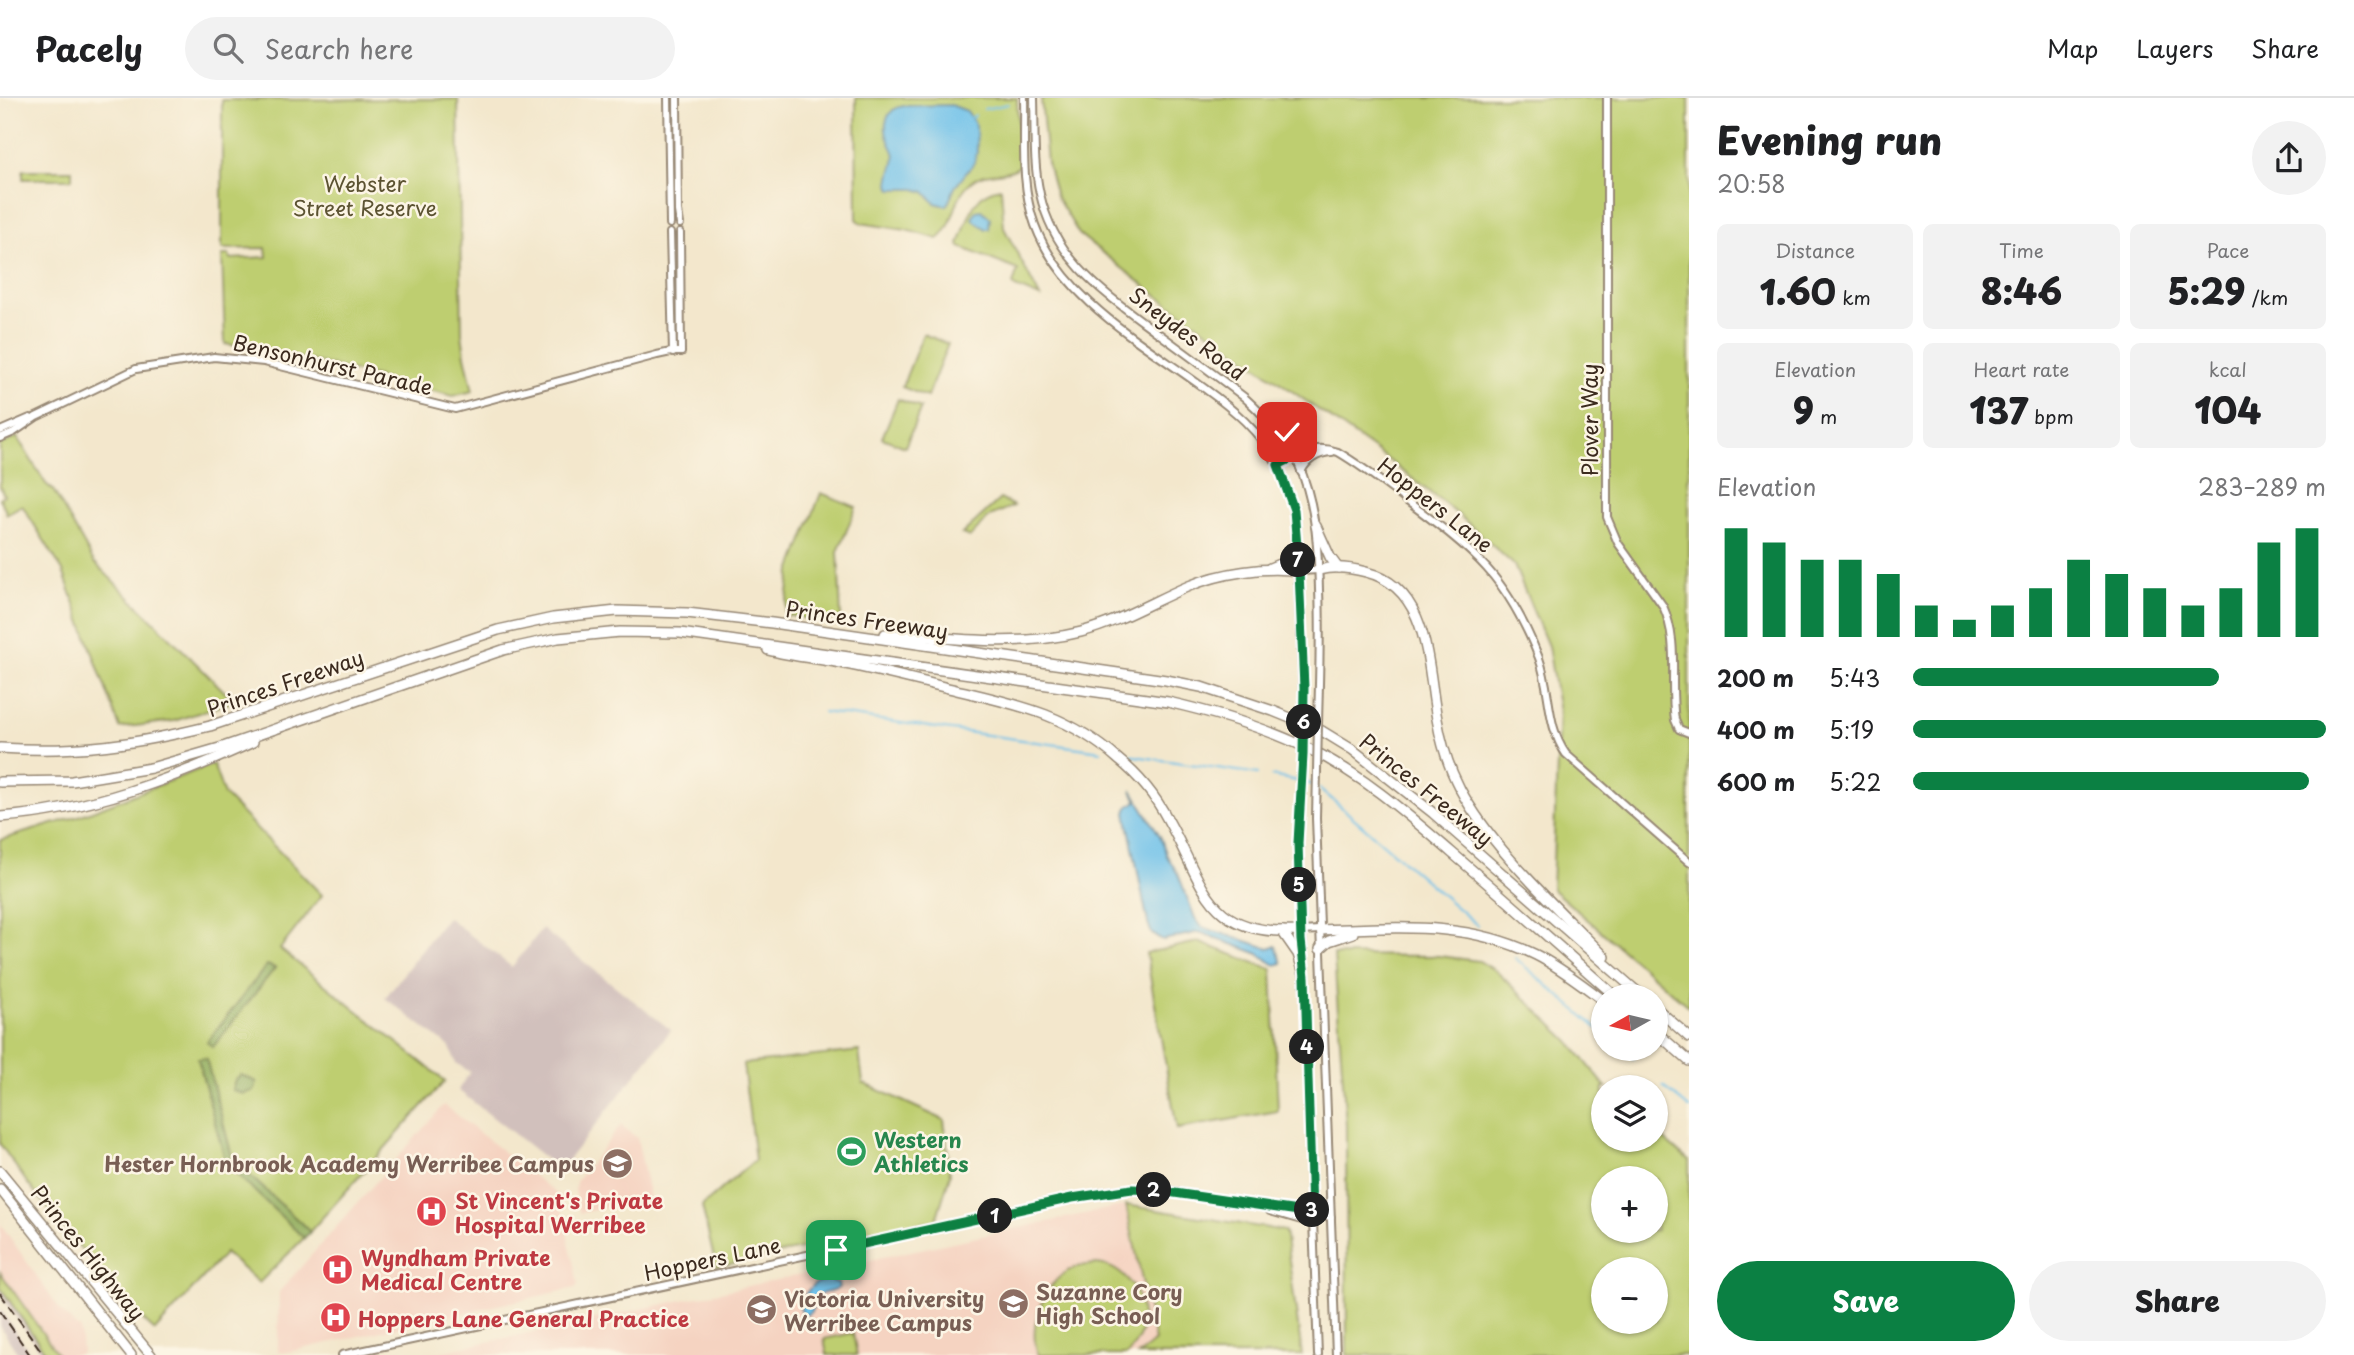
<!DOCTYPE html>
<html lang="en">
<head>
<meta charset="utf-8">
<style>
  :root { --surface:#fff; --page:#f2f2f2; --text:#202124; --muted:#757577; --line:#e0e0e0; --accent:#0b8043 }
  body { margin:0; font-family:"Playpen Sans",sans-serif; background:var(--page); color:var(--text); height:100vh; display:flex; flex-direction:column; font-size:26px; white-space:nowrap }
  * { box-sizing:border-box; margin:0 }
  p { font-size:23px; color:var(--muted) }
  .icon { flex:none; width:38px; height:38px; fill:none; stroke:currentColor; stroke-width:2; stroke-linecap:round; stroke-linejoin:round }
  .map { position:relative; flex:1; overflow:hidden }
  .sheet { display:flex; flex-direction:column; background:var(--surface); width:665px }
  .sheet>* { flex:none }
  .needle { width:46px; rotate:262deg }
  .fabs { position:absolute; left:1591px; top:886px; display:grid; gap:14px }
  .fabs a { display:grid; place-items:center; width:77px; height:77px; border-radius:50%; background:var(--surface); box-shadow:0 2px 5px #0004; font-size:35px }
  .pin { position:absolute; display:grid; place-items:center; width:60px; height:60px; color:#fff; margin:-30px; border-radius:14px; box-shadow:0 4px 10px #0006 }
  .km { position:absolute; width:35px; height:35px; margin:-18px; border-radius:50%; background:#222; color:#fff; font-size:19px; line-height:35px; text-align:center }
  .round { display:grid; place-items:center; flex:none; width:74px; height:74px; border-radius:37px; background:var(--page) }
  .overview { display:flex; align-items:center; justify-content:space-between; height:119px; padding:0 28px }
  h1 { font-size:38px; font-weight:800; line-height:52px }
  .figures { display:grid; grid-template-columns:repeat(3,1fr); gap:10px; height:119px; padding:7px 28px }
  .figures div { display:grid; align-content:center; border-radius:10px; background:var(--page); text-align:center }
  .figures b { font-size:35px; font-weight:800 }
  .figures small { font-size:19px; font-weight:400 }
  .figures p { font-size:19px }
  .chart { height:196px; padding:14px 28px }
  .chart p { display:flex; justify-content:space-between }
  .chart svg { width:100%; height:126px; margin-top:7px; stroke:var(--accent); stroke-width:6 }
  .cta { display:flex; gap:14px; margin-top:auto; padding:14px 28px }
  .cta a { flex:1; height:80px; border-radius:42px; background:var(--accent); color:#fff; font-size:28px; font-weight:800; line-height:80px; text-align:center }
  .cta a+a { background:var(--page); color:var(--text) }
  ul { padding:0 28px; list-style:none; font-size:23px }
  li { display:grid; grid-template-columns:112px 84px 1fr; align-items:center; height:52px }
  li i { height:18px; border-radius:9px; background:var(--accent) }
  header { display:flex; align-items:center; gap:42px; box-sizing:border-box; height:98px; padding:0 35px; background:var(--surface); border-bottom:2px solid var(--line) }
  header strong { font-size:33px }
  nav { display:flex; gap:38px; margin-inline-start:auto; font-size:24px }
  .search { width:490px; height:63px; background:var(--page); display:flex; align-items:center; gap:18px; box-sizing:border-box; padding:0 24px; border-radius:38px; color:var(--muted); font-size:26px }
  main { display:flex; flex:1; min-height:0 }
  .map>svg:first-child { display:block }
  .built { fill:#f5d3c1 }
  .industrial { fill:#d1c0bc }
  .green { fill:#bece70; stroke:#7c7c47; stroke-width:2; fill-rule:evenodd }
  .forest { fill:#96b162; stroke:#686e40; stroke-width:2 }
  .water { fill:#6ec1ea; stroke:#547684; stroke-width:2 }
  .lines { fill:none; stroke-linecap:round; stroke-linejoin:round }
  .stream { stroke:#6ec1ea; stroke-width:2 }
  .secondary-casing { stroke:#978875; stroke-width:10 }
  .highway-casing { stroke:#978875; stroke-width:12 }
  .secondary { stroke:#fff; stroke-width:6 }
  .highway { stroke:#fff; stroke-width:9 }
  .rail { stroke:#3b2a1e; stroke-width:2; stroke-dasharray:10 5; stroke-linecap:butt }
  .secondary-bridge-casing { stroke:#978875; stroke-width:10; stroke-linecap:butt }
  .secondary-bridge { stroke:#fff; stroke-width:6 }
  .route-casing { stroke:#fff; stroke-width:14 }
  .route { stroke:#0b8043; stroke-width:9 }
  .labels { text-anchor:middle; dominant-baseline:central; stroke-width:5; stroke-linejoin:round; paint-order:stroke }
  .park-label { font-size:21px; fill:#5c5332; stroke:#fcf5e5 }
  .street-label { font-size:21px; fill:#3b2a1e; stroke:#fcf5e5 }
  .leisure-label { font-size:21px; font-weight:bold; fill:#27864d; stroke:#fcf5e5; text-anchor:start }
  .education-label { font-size:21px; font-weight:bold; fill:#785e54; stroke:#fcf5e5; text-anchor:start }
  .health-label { font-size:21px; font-weight:bold; fill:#be3a42; stroke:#fcf5e5; text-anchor:start }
</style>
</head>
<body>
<header>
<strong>Pacely</strong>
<div class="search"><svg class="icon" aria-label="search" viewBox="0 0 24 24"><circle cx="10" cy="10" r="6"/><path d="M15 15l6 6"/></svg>Search here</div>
<nav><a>Map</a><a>Layers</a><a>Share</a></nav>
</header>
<main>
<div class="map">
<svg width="1689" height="1257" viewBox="0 0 1689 1257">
  <rect width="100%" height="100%" fill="#fcf5e5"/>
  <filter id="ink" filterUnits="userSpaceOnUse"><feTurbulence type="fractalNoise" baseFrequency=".0143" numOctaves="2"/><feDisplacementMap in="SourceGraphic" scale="14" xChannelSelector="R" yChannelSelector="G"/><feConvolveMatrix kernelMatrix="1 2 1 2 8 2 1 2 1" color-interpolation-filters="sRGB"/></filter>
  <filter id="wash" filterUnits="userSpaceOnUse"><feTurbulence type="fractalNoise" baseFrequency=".00686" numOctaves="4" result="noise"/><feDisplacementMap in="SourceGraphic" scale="28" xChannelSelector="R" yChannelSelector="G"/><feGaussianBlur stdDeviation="1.57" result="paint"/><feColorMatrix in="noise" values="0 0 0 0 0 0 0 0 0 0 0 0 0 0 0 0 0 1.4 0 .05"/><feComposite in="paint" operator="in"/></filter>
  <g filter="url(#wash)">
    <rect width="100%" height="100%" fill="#f3e7cc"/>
    <g class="built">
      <path d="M 444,1007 L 559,1098 L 578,1186 L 575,1190 L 283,1255 L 278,1253 L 279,1194 Z"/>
      <path d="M 621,1027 L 637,1040 L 650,1100 L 580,1115 L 575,1091 L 576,1084 Z"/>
      <path d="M 1126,1107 L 1155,1244 L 1138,1257 L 427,1257 Z"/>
      <path d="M 0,1125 L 60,1212 L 74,1227 L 80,1230 L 82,1254 L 77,1257 L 58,1257 L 0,1174 Z"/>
    </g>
    <g class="industrial">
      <path d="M 447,819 L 512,869 L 542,831 L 671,932 L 560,1072 L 458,992 L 470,974 L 456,965 L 450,949 L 385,900 Z"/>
      <path d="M 0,1189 L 47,1257 L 43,1257 L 0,1197 Z"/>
      <path d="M 0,1210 L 15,1233 L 32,1257 L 19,1257 L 14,1250 L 0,1228 Z"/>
    </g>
    <g class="green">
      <path d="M 856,0 L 1017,0 L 1020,68 C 1007,78 986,72 972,83 C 953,97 956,128 938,141 L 906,132 L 861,125 L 857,121 Z"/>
      <path d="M 1041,0 L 1689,0 L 1689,909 L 1552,791 L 1559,614 L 1548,548 L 1514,467 L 1460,418 L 1382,357 L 1155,196 L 1079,136 L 1056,98 L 1047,65 Z"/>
      <path d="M 458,1 L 462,236 L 465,258 L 473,293 L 453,298 L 269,252 L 225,246 L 222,157 L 229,157 L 230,161 L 267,159 L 266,150 L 222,151 L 222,2 Z"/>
      <rect x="23" y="72" width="49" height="9"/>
      <path d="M 1001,90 L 1004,130 L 1040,199 L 1015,189 L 1013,186 L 1018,172 L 960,149 L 959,146 C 968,123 972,93 1001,90 Z"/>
      <path d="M 923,236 L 948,246 L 927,299 L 902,289 Z"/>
      <path d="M 898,301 L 921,310 L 905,349 L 882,340 Z"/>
      <path d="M 17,339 L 46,386 L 53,392 L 94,464 L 234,603 L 174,623 L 120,630 L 63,473 L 22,407 L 7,416 L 0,400 L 4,397 L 0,388 L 0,347 Z"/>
      <path d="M 821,395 L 856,409 L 838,454 L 841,520 L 816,522 L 785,517 L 791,473 Z"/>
      <path d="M 1000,401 L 1014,408 L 990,418 L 970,439 L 962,436 Z"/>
      <path d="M 213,666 L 224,697 L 322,797 L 280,851 L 445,983 L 304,1140 L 259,1185 L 225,1155 L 155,1233 L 129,1209 L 28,1086 L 0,1046 L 0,742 L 79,718 Z"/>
      <path d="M 1198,844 L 1272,871 L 1278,1013 L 1177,1031 L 1146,855 Z"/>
      <path d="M 1334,857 L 1439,858 L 1479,863 L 1496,873 L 1569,943 L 1606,989 L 1603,989 L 1603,1041 L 1656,1041 L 1656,1035 L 1689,1063 L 1689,1257 L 1347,1257 L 1346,1027 ZM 1603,1080 L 1656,1080 L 1656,1132 L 1603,1132 ZM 1603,1171 L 1656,1171 L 1656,1223 L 1603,1223 Z"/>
      <path d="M 859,953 L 863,985 L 944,1022 L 950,1077 L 936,1122 L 716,1169 L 702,1108 L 755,1062 L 743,966 Z"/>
      <path d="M 1126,1107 L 1285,1133 L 1302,1257 L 1138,1257 L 1155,1243 Z"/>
      <path d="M 1097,1166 C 1126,1169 1144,1198 1142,1227 C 1142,1238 1134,1248 1127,1257 L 1039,1257 C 1025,1230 1046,1180 1074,1170 C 1081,1167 1089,1167 1097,1166 Z"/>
      <path d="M 0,1174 L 58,1257 L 47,1257 L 0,1189 Z"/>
      <path d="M 853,1235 L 857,1257 L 827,1257 L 824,1241 Z"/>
    </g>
    <g class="forest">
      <path d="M 267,867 L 275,870 L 213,949 L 207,944 Z"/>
      <path d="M 206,960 L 233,1062 L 301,1125 L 310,1134 L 304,1140 L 226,1066 L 198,961 Z"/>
      <path d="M 241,977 L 257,984 L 254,993 L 243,996 L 232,992 L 235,982 Z"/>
    </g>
    <g class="water">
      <path d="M 951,7 L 967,13 L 976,27 L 977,54 L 974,65 L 955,89 L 947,108 L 935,105 L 925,94 L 915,91 L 892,91 L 889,87 C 889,77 894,69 895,59 C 895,53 891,49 889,43 C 882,28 886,10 904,8 Z"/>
      <path d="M 982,112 L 990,120 L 989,131 L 986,131 L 972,121 L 976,113 Z"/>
      <path d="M 1132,692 L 1160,738 L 1167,758 L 1178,776 L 1195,820 L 1202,829 L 1268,850 L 1276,848 L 1282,865 L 1275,867 L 1259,856 L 1199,834 L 1163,842 L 1152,836 L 1148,825 L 1126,715 L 1128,709 L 1137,703 Z"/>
      <path d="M 828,1181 L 838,1185 L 839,1189 L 835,1192 L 820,1196 L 810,1215 L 803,1218 L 800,1208 C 805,1194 812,1184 828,1181 Z"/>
    </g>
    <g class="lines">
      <g class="stream">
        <path d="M 984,11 L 1008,6"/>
        <path d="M 972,20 L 975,17"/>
        <path d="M 823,614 L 1101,653"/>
        <path d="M 1121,656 L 1258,676"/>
        <path d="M 1271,678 L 1297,683"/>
        <path d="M 1303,684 L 1314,687"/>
        <path d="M 1319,690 L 1477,827"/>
        <path d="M 1515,860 L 1603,935"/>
        <path d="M 1621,950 L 1634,961"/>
        <path d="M 1663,988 L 1689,1010"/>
      </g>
    </g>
  </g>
  <g filter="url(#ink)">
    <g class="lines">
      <defs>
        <g id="secondary">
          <path d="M 668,0 L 670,126"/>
          <path d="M 677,0 L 678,113 L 680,126"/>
          <path d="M 1024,0 C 1025,42 1020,86 1035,127 C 1062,201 1143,245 1204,290 C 1233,311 1260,333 1277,366 C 1287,384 1292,406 1296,426 L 1304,619"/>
          <path d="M 1034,0 C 1035,32 1033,65 1040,96 C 1055,162 1103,194 1154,232 C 1184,254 1214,276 1244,299 C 1265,318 1285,339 1298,365 C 1316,406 1318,448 1319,492 C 1321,537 1319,581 1318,626"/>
          <path d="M 1607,0 L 1607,419 L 1618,445 L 1663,508 C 1680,546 1669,582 1675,622 L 1679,631 L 1689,635"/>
          <path d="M 670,135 L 673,255"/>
          <path d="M 680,135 L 681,254"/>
          <path d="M 1268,319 L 1297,344 L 1310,351"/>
          <path d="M 0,333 L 30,320"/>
          <path d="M 0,340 L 14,334 L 36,319 L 136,271 L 214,259 L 264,264 L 455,311 L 657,257 L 671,254 L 681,254"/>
          <path d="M 1278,367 C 1298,356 1314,345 1338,354 C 1362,368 1385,386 1407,403 C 1475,454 1507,478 1539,560 C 1551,592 1546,628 1566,656 L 1689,764"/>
          <path d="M 1301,374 C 1307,361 1318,355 1332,354"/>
          <path d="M 1299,473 L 1319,472"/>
          <path d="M 1300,711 L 1298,745 L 1303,860"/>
          <path d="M 1316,720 L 1336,1257"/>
          <path d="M 1300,833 L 1320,832"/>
          <path d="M 1304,878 L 1318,1257"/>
          <path d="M 1270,1113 L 1312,1125"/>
          <path d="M 342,1257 L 1072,1100 C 1092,1097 1112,1092 1132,1091 C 1164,1089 1198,1099 1229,1104 C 1263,1109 1297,1112 1331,1119"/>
        </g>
        <g id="highway">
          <path d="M 1316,428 L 1330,459 L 1338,470"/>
          <path d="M 1270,470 L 1282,465 L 1298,453"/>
          <path d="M 1319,472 C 1333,468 1351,470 1366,474 C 1430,490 1427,568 1437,621 C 1441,644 1449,670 1460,691 C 1493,753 1556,808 1605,859"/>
          <path d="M 885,536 C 949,540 1017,550 1081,534 C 1119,524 1153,503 1189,488 C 1221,475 1264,468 1299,473"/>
          <path d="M 768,552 C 790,558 813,560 836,564 C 872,571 908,580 944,589 C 1010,605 1066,614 1118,661 C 1138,677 1156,699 1168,722 C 1206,790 1206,838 1300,833"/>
          <path d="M 0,650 C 76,655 137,646 210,628 L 498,532 L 553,520 L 617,513 L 687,515 L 772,525 L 1166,582 L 1201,589 L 1273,613 L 1322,633 L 1353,652 L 1433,715 L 1642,898"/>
          <path d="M 0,684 L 72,683 L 151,670 L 223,649 L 503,552 L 558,540 L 620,534 L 680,535 L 1168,604 C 1216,615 1264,629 1309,651 C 1362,676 1407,716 1451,754 C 1506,801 1561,850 1615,898"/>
          <path d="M 0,719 C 90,713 172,681 253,644"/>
          <path d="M 1320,832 C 1396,830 1465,822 1536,857 C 1560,869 1581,886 1603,902"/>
          <path d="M 1282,833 L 1298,856 L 1305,879"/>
          <path d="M 1320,851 L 1329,843 L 1353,835"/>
          <path d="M 1656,910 L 1689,939"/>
          <path d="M 1656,934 L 1689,963"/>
          <path d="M 0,1073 L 151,1257"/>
          <path d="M 0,1091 L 131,1257"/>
        </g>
      </defs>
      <use href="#secondary" class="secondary-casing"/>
      <use href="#highway" class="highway-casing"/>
      <use href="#secondary" class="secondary"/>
      <use href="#highway" class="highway"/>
      <g class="rail">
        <path d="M 0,1195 L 44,1257"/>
        <path d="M 0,1213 L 30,1257"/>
      </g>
      <defs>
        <g id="secondary-bridge">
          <path d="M 1300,711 L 1304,619"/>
          <path d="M 1316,720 L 1318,626"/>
        </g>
      </defs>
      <use href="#secondary-bridge" class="secondary-bridge-casing"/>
      <use href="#secondary-bridge" class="secondary-bridge"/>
    </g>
  </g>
  <g class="lines" filter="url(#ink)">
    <defs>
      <path id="route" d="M 836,1152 L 1072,1100 L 1132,1091 L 1154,1092 L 1312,1115 L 1305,879 L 1301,842 L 1298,745 L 1303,657 L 1304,590 L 1299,473 L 1294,412 L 1278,367 L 1310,351 L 1297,344 L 1287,334"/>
    </defs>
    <use href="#route" class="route-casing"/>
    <use href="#route" class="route"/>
  </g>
  <defs>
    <symbol id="stadium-disc" viewBox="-11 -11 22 22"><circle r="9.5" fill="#2e9e5b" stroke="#fcf5e5"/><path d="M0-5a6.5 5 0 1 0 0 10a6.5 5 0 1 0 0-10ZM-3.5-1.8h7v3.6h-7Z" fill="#fff"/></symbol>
    <symbol id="school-disc" viewBox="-11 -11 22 22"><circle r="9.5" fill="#8d6e63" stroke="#fcf5e5"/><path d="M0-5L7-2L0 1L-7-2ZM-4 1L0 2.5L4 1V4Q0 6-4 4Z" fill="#fff"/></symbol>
    <symbol id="hospital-disc" viewBox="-11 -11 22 22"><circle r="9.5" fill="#e0444e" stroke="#fcf5e5"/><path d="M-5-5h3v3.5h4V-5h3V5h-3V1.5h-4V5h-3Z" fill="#fff"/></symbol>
    <symbol id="university-disc" viewBox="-11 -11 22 22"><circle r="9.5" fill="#8d6e63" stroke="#fcf5e5"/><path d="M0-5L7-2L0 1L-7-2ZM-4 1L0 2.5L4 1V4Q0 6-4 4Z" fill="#fff"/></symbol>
  </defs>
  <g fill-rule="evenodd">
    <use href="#stadium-disc" x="834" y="1036" width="35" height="35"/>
    <use href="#school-disc" x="600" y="1048" width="35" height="35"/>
    <use href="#hospital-disc" x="414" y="1096" width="35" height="35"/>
    <use href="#hospital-disc" x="320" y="1154" width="35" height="35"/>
    <use href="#school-disc" x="996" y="1188" width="35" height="35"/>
    <use href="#university-disc" x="744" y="1194" width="35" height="35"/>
    <use href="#hospital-disc" x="318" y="1202" width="35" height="35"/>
  </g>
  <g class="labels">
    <g class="park-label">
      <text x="365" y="85">Webster<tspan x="365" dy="24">Street Reserve</tspan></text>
    </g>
    <g class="street-label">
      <text transform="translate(1188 235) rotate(37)">Sneydes Road</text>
      <text transform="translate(333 266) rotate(13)">Bensonhurst Parade</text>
      <text transform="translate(1589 322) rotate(-90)">Plover Way</text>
      <text transform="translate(1436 406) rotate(38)">Hoppers Lane</text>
      <text transform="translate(867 521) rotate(8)">Princes Freeway</text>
      <text transform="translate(285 584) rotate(-19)">Princes Freeway</text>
      <text transform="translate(1427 691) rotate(39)">Princes Freeway</text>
      <text transform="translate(89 1154) rotate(51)">Princes Highway</text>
      <text transform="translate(712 1160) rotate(-12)">Hoppers Lane</text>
    </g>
    <g class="leisure-label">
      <text x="874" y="1041">Western<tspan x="874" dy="24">Athletics</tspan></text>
    </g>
    <g class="education-label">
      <text x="594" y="1065" text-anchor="end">Hester Hornbrook Academy Werribee Campus</text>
      <text x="1036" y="1193">Suzanne Cory<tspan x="1036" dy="24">High School</tspan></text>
      <text x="784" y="1200">Victoria University<tspan x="784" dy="24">Werribee Campus</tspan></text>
    </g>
    <g class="health-label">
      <text x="455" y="1102">St Vincent's Private<tspan x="455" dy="24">Hospital Werribee</tspan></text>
      <text x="361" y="1159">Wyndham Private<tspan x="361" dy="24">Medical Centre</tspan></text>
      <text x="358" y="1220">Hoppers Lane General Practice</text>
    </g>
  </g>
</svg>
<div class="fabs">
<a><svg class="needle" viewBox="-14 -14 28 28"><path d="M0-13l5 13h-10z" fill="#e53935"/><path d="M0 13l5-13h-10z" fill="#757577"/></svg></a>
<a><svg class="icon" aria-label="layers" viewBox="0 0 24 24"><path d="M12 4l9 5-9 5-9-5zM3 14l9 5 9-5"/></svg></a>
<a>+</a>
<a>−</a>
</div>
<div class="pin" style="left:836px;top:1152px;background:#1e9e55"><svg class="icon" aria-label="arrive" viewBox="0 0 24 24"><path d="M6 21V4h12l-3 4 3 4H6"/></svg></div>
<div class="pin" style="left:1287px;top:334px;background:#d93025"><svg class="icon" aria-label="check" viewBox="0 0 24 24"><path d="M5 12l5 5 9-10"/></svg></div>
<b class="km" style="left:995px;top:1118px">1</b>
<b class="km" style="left:1154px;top:1092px">2</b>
<b class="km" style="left:1312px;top:1112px">3</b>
<b class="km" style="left:1307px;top:949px">4</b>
<b class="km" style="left:1299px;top:787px">5</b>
<b class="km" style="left:1304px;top:624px">6</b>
<b class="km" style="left:1298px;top:462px">7</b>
</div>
<section class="sheet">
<div class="overview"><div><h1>Evening run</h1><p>20:58</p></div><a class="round"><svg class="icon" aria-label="share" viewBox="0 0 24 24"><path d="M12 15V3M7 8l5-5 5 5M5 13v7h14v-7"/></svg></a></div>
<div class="figures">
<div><p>Distance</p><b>1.60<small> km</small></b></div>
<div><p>Time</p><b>8:46</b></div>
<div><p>Pace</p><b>5:29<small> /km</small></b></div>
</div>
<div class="figures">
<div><p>Elevation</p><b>9<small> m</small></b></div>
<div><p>Heart rate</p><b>137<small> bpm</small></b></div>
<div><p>kcal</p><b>104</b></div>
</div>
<div class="chart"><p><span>Elevation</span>283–289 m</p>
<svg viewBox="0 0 160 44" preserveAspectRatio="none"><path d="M5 44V6M15 44V11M25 44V17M35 44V17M45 44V22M55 44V33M65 44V38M75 44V33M85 44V27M95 44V17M105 44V22M115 44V27M125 44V33M135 44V27M145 44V11M155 44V6"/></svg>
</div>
<ul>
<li><b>200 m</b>5:43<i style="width:74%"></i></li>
<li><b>400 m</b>5:19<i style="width:100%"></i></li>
<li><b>600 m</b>5:22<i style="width:96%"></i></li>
</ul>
<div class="cta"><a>Save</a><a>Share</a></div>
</section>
</main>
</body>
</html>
